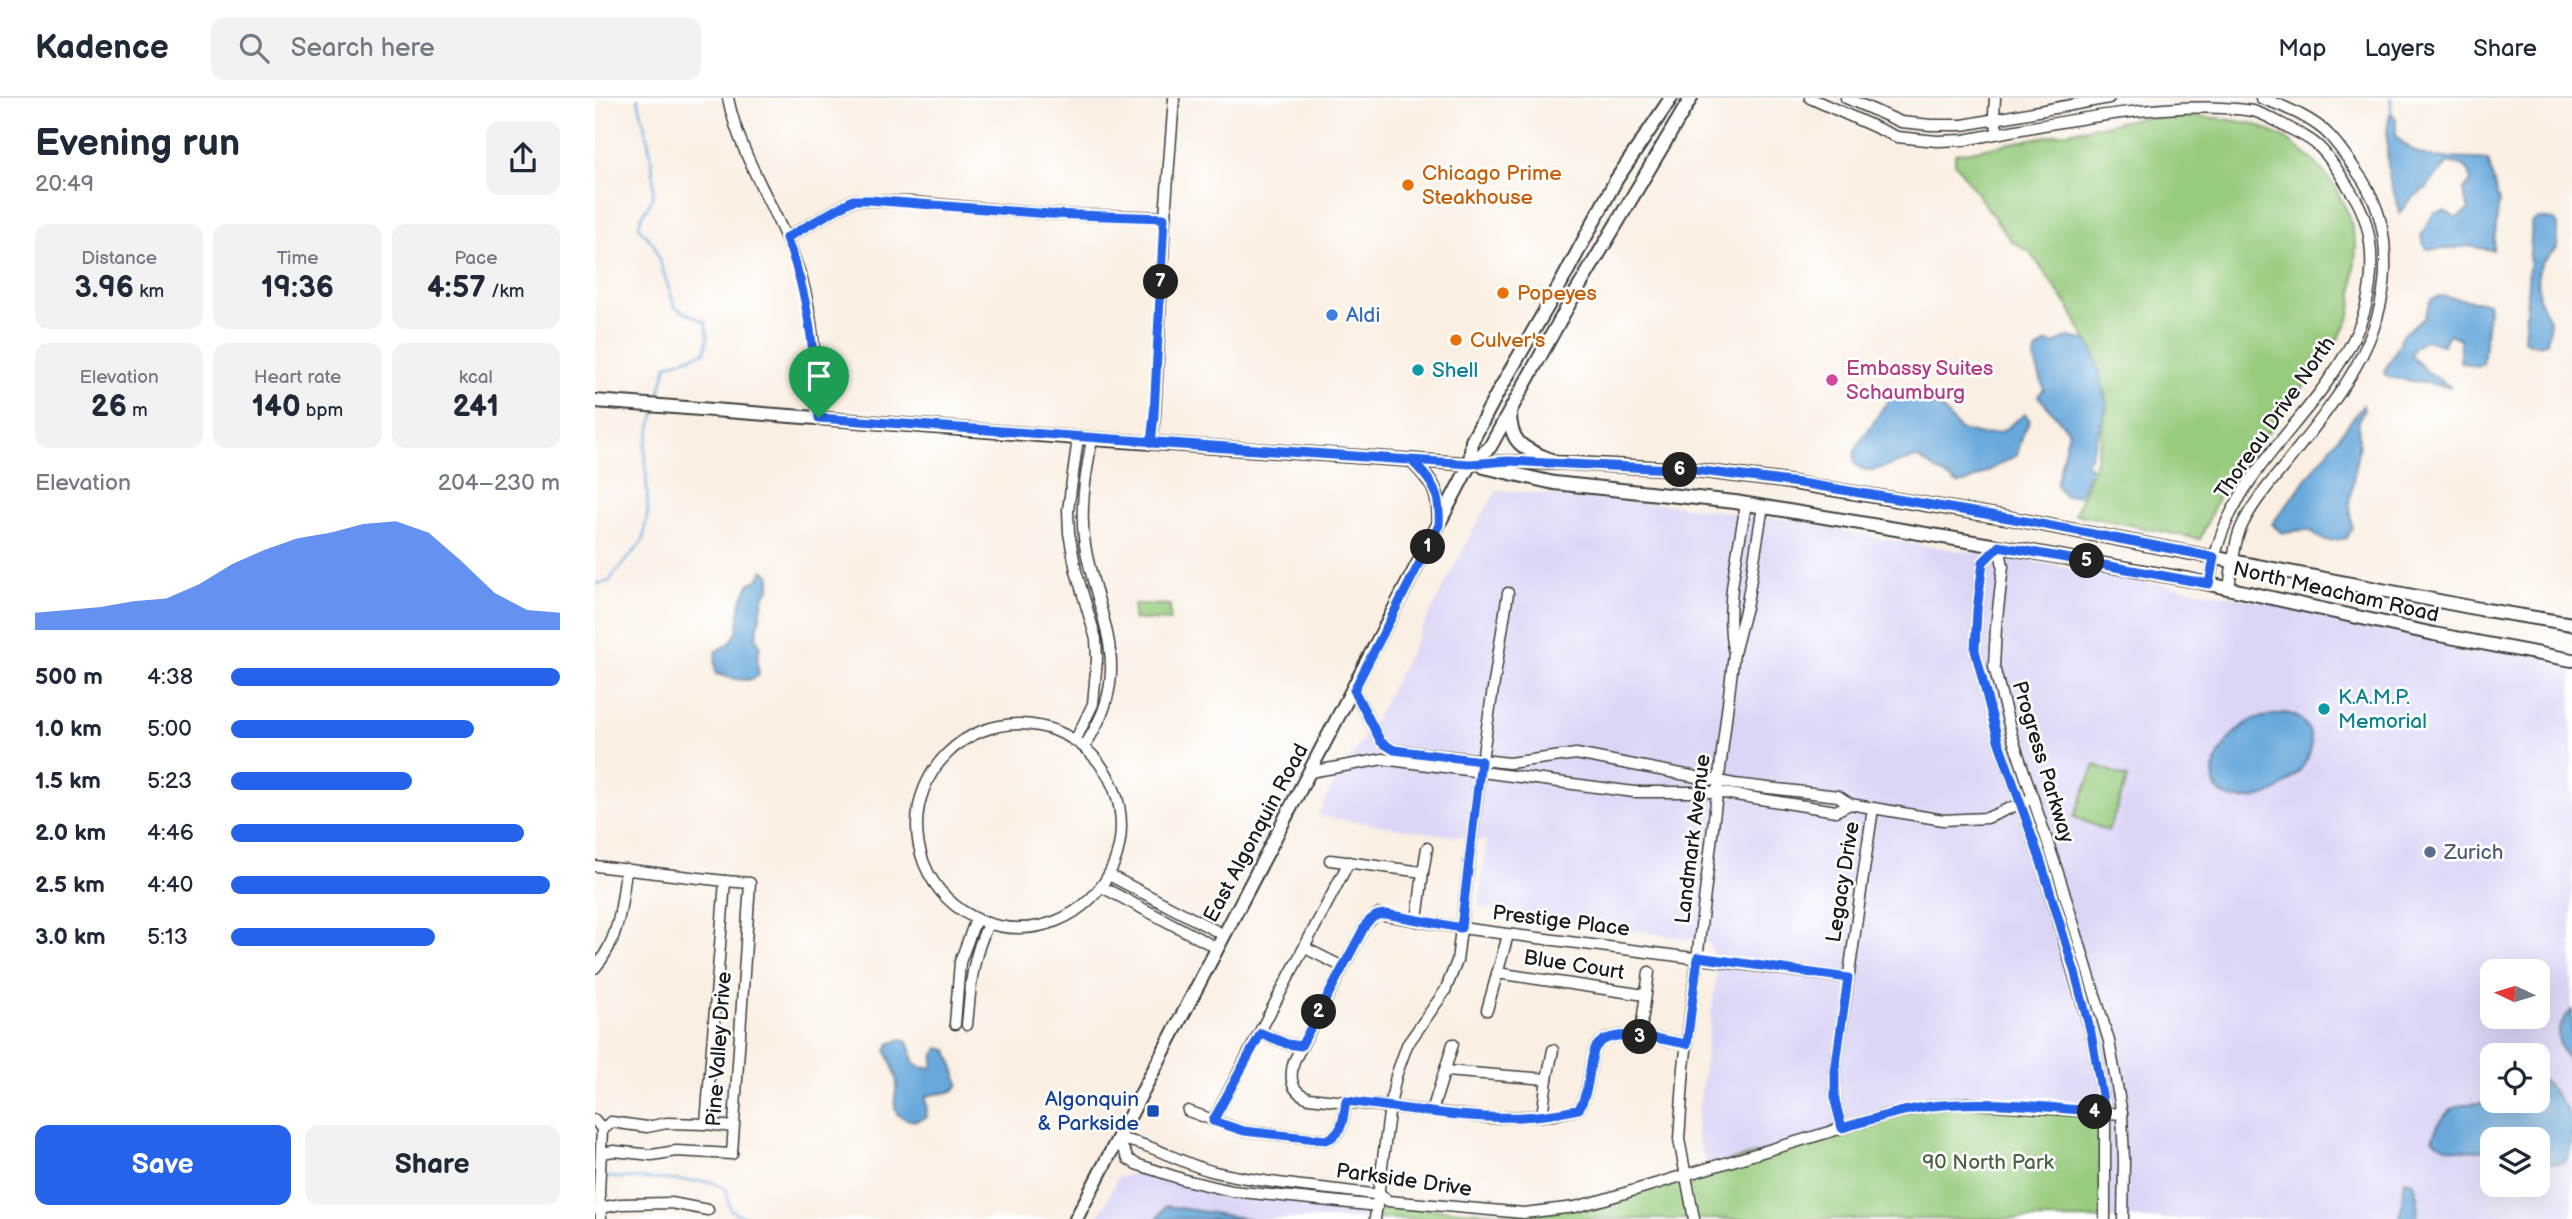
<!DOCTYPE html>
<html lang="en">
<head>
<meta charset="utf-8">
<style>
  :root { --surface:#fff; --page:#f2f2f3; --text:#1f2937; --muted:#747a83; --line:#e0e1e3; --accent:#2563eb }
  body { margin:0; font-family:"Balsamiq Sans",sans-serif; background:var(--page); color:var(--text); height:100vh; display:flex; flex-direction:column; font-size:26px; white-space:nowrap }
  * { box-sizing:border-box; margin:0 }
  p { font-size:23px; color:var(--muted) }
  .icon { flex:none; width:38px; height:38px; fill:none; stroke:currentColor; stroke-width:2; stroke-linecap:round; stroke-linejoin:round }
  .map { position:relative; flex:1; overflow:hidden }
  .side { display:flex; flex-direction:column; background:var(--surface); width:595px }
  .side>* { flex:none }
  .needle { width:46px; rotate:274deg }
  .fabs { position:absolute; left:1885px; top:861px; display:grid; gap:14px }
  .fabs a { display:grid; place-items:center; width:70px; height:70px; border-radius:14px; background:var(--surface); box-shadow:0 7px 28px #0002; font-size:35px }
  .pin { position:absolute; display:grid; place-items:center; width:60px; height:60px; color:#fff; margin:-72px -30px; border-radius:50% 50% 50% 0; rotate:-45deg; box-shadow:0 0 7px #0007 }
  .pin .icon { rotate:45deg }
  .km { position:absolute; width:35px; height:35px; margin:-18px; border-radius:50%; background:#222; color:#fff; font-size:19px; line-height:35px; text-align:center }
  .round { display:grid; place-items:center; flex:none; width:74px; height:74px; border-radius:14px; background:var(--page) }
  .head { display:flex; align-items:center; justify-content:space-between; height:119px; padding:0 35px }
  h1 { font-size:38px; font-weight:600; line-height:52px }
  .stats { display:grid; grid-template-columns:repeat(3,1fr); gap:10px; height:119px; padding:7px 35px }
  .stats div { display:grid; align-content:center; border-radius:14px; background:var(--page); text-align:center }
  .stats b { font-size:30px; font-weight:600 }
  .stats small { font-size:19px; font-weight:400 }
  .stats p { font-size:19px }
  .chart { height:196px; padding:14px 35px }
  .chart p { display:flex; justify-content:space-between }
  .chart svg { width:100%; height:126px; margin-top:7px; fill:var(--accent); opacity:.7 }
  .primary-button { display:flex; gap:14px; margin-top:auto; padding:14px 35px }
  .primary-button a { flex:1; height:80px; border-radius:14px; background:var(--accent); color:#fff; font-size:28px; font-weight:600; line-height:80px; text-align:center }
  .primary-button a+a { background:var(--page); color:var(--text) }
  ul { padding:0 35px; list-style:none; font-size:23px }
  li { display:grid; grid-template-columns:112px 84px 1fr; align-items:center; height:52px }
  li i { height:18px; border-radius:9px; background:var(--accent) }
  header { display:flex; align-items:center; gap:42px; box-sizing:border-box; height:98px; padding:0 35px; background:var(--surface); border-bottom:2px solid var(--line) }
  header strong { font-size:33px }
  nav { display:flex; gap:38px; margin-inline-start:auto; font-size:24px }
  .search { width:490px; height:63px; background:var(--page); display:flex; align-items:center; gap:18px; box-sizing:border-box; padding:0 24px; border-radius:14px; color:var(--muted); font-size:26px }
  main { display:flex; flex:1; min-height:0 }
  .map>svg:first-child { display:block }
  .built { fill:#dcd6f6; fill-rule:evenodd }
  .green { fill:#97cb7d; stroke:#5a744c; stroke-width:2 }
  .water { fill:#67a8db; stroke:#42627c; stroke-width:2 }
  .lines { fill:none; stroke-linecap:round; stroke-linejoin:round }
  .stream { stroke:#67a8db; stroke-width:2.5 }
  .minor-casing { stroke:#3d3c3a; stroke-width:13 }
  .major-casing { stroke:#3d3c3a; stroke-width:16 }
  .minor { stroke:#fff; stroke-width:10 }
  .major { stroke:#fff; stroke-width:12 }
  .route-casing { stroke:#fff; stroke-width:14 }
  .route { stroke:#2563eb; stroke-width:9 }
  .food-dot { fill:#e8710a; stroke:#fff; stroke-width:2.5 }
  .shop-dot { fill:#3f7fe0; stroke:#fff; stroke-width:2.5 }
  .culture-dot { fill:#0f9aa8; stroke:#fff; stroke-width:2.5 }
  .hotel-dot { fill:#d1479c; stroke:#fff; stroke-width:2.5 }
  .service-dot { fill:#5c6f8a; stroke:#fff; stroke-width:2.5 }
  .transit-dot { fill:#1a4fb4; stroke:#fff; stroke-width:2.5 }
  .labels { text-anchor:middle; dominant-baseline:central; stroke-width:5; stroke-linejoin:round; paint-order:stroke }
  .food-label { font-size:21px; fill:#c56008; stroke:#fff; text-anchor:start }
  .shop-label { font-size:21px; fill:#366cbe; stroke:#fff; text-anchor:start }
  .hotel-label { font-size:21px; fill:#b23c85; stroke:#fff; text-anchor:start }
  .culture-label { font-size:21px; fill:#0d838f; stroke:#fff; text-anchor:start }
  .street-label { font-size:21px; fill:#1c1c1c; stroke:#fff }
  .service-label { font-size:21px; fill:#4e5e75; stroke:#fff; text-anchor:start }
  .transit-label { font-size:21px; fill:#164399; stroke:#fff; text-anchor:end }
  .park-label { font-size:21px; fill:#4d6243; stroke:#fff }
</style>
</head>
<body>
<header>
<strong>Kadence</strong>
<div class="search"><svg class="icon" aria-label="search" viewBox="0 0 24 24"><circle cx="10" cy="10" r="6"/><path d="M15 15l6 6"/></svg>Search here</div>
<nav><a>Map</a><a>Layers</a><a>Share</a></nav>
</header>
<main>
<section class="side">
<div class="head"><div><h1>Evening run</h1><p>20:49</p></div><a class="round"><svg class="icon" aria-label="share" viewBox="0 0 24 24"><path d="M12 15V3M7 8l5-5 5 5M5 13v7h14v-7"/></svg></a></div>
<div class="stats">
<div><p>Distance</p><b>3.96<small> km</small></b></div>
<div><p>Time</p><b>19:36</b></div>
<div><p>Pace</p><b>4:57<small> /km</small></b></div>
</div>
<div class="stats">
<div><p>Elevation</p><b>26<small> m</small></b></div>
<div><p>Heart rate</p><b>140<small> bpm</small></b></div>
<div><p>kcal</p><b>241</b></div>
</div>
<div class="chart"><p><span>Elevation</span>204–230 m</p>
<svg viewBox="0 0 160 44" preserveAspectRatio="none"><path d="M0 44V38L10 37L20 36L30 34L40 33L50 28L60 21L70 16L80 12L90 10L100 7L110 6L120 10L130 20L140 31L150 37L160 38V44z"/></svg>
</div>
<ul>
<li><b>500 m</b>4:38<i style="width:100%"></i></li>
<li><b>1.0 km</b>5:00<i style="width:74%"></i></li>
<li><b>1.5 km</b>5:23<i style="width:55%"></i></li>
<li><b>2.0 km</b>4:46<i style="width:89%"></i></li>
<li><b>2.5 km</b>4:40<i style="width:97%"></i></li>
<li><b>3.0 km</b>5:13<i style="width:62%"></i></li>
</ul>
<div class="primary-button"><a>Save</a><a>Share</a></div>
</section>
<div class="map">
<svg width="1977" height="1121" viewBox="0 0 1977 1121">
  <rect width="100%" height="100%" fill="#fff"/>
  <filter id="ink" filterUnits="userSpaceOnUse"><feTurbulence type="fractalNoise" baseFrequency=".0143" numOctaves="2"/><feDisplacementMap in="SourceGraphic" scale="14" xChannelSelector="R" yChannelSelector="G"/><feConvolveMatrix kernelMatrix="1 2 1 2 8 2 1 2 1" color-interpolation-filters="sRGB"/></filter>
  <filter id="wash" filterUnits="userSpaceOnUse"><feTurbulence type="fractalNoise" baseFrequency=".00686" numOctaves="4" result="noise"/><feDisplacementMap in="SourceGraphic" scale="28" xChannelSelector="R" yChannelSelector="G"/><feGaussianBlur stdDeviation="1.57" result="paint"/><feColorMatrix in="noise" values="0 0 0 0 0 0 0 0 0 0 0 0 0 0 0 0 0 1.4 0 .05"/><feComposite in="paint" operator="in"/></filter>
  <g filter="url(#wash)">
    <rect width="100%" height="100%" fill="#faefe2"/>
    <path class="built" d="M 902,392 L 1077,407 L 1202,423 L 1287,441 L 1416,460 L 1845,535 L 1977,554 L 1977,1121 L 502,1121 L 523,1079 L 549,1074 L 618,1092 L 786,1109 L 905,1115 L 957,1112 L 1112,1072 L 1102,1038 L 1102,1022 L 1123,865 L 1113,844 L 884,809 L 891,743 L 722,718 L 739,685 L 781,620 L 879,430 ZM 1897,873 L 1942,873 L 1942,919 L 1897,919 ZM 1897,957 L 1942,957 L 1942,1003 L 1897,1003 ZM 1897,1041 L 1942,1041 L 1942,1087 L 1897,1087 Z"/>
    <g class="green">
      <path d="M 1589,18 L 1623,20 L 1659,26 L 1690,40 L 1720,64 L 1739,87 L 1754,117 L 1761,147 L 1757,207 L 1754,222 L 1736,253 L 1624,397 L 1605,441 L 1480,416 L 1500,367 L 1512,307 L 1499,256 L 1475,211 L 1435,154 L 1416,143 L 1360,65 L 1360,56 L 1544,20 Z"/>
      <path d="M 539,506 L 575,507 L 575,523 L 538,521 Z"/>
      <path d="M 1500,667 L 1533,680 L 1513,733 L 1479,719 Z"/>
      <path d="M 1335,1008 L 1510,1014 L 1510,1121 L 780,1121 L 783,1108 L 905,1115 L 957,1112 Z"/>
    </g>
    <g class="water">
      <path d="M 1796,14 L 1801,21 L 1801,38 C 1828,69 1857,57 1893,62 L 1904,104 L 1898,152 L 1872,148 L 1853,151 L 1831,151 L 1826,138 L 1839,115 L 1850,113 L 1861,120 L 1874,112 L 1868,93 L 1876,83 C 1875,68 1868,66 1853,65 L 1831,90 L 1815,102 L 1804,115 C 1803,103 1798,94 1795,82 C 1792,69 1790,26 1796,14 Z"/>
      <path d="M 1943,120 L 1959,122 L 1963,126 L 1962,150 L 1947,164 L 1943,175 L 1944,201 L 1955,224 L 1952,244 C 1945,249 1935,247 1929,242 L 1937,124 Z"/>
      <path d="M 1846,198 L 1893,205 L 1894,209 L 1888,266 L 1883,269 L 1865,264 L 1865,241 L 1854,236 L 1848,247 L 1830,242 L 1819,250 L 1816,258 L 1833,274 L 1856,289 L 1792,279 L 1789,274 L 1805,245 L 1806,238 L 1829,220 L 1836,201 Z"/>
      <path d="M 1474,239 L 1493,243 L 1501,260 L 1512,307 L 1495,360 L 1490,365 L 1496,369 L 1484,398 L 1469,398 L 1461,386 L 1474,333 L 1443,298 L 1449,291 L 1439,260 L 1442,252 L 1452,244 L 1459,246 Z"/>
      <path d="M 1314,292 L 1335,297 L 1365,332 L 1387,337 L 1406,334 L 1430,316 L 1435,322 L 1428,336 L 1422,357 L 1373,384 L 1363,386 L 1323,360 C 1309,361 1279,375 1271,372 C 1245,366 1268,339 1276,328 C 1283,319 1288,305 1299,298 C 1303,295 1310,294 1314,292 Z"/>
      <path d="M 1768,307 L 1769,311 L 1763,323 L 1764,346 L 1754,406 L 1757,430 L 1752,440 C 1742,442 1732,445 1723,439 C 1715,434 1723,435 1714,433 C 1696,427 1694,445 1677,426 Z"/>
      <path d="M 168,472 L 175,477 L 175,490 L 169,497 L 161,539 L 165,548 L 162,563 L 164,577 C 152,587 135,579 121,576 L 120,566 L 121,553 L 135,545 L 142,534 L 146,503 L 155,485 L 163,482 Z"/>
      <path d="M 1690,615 C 1711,618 1722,639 1713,659 C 1704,680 1677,700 1654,701 C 1594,706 1621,642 1654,624 C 1665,618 1678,617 1690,615 Z"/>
      <path d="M 1977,912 L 1977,967 C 1961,946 1956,932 1977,912 Z"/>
      <path d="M 307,941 C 317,946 316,954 318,964 L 328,970 L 338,969 L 339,957 L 344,950 L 353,952 L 364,986 C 358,998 342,994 331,998 L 332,1019 C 319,1025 313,1023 302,1016 C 297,1002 301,1000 302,986 C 302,975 295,963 291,952 L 294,946 Z"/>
      <path d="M 1944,980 C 1952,984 1975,1013 1977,1023 C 1977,1033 1977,1060 1969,1064 C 1962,1068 1950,1063 1943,1061 L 1942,1041 L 1897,1041 L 1897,1053 C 1877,1052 1853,1055 1837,1041 C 1850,1004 1869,1004 1903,1005 C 1916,1005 1929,1003 1942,1003 Z"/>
      <path d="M 1810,1082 L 1818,1084 L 1823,1098 L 1822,1121 L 1805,1121 Z"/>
      <path d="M 571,1108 L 655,1121 L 562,1121 Z"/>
    </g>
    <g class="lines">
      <g class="stream">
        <path d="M 43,0 C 49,30 61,64 58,95 C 57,109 45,112 44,130 L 59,146 L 80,209 L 110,224 L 113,237 L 110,254 L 72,267 L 63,302"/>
        <path d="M 1796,14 L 1796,0"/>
        <path d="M 0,486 L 13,484 L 48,443 L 53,413 L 50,349 L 61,312"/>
        <path d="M 9,1079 L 117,1084 L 131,1091 L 135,1111 L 142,1116 L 159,1121"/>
      </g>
    </g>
  </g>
  <g filter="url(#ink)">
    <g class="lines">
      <defs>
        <g id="minor">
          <path d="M 133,0 C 145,60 183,112 203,170 C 219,213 221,274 224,320"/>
          <path d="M 1215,0 L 1302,39 L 1342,43 L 1369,42 C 1453,26 1575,0 1658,13 C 1672,17 1683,24 1696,31 C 1705,36 1716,41 1723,48 C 1734,57 1749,82 1757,95 C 1785,137 1780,199 1758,242 C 1726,306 1668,352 1636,415 C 1624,437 1619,461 1614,486"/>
          <path d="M 1251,0 L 1306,24 L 1336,27 L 1368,27 L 1514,0"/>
          <path d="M 1400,0 L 1399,16 L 1403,35"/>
          <path d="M 191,140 L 258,102 L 316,104 L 454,116 L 570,119"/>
          <path d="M 556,345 L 560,317 L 570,119 L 579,0"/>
          <path d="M 1404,448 L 1388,464 L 1382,512 L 1380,552 L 1403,642 L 1446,764 L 1496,935 L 1510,1014 L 1510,1121"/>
          <path d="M 1404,448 L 1408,468 L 1401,529 L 1399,569 L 1417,638 L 1465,781 L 1514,943 L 1527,1016 L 1529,1062 L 1528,1121"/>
          <path d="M 1634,490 C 1637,471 1638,450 1645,432 C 1655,408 1674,387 1690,367 C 1735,309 1788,249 1790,172 C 1791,138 1786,111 1767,81 C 1757,67 1747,51 1735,38 C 1721,22 1687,7 1666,0"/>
          <path d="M 1138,551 C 1129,507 1144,450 1151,406"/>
          <path d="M 759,592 L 786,644 L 799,652 L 914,665 L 981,656 L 1139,686 L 1243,698 L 1255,706 L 1348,722 L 1392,720 L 1438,700"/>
          <circle cx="424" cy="728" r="102"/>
          <path d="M 481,641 L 498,606 L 502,561 L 501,541 L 481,473 L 474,435 L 473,412 L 483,340"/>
          <path d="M 490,648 C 498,634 507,620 511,604 C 528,551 498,499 490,447 C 484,412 491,376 497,341"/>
          <path d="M 715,674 L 788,661 L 1039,694 L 1122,694 L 1241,713 L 1255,706"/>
          <path d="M 735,762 L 828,774 L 822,823"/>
          <path d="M 0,768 L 130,783 L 111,1026 L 72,1025 L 52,1029 L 16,1024 L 7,1031"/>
          <path d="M 828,774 L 832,750"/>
          <path d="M 514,777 L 629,837"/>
          <path d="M 507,789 L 622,850"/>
          <path d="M 710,850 L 748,869"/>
          <path d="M 0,870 C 24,843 27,805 31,771"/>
          <path d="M 902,875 L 1050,897"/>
          <path d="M 892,912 L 913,837"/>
          <path d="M 360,926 L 365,864 L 381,821"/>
          <path d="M 372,927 C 376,887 376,863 393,826"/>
          <path d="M 666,935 L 692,946 L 706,948"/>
          <path d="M 1045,939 L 1054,874"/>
          <path d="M 1092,946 C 1071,943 1008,925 999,953 C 993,973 995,992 984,1011 L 959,1017 L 895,1020 L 714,1000 C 696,994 694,980 699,963 L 771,826 L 783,816 L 866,830 L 1253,880"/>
          <path d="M 850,973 L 952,981 L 947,1018"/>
          <path d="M 952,981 L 958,952"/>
          <path d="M 593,1013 L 649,1033 L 731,1042 C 749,1036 748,1021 751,1004"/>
          <path d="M 837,1013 L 858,946"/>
          <path d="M 0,1022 L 7,1031"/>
          <path d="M 618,1023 L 754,764"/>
          <path d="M 111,1026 L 138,1029"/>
          <path d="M 1247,1030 L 1240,1003 L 1240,973 L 1278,710"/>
          <path d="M 523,1041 C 557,1045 586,1066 620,1074 C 674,1086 731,1090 786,1097 L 793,1103 L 929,1115 L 980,1109 L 1010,1101 L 1291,1017 L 1335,1008 L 1372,1005 L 1527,1016"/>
          <path d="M 523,1041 L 533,1061 L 541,1066 L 590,1082 L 637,1093 L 783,1108"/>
          <path d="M 7,1055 L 19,1053 L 57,1057 L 81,1053 L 137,1056 L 155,785 L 130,783"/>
          <path d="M 0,1111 L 26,1106 L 76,1105 L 113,1112"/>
          <path d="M 6,1121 L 4,1094 L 7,1031"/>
          <path d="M 780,1121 L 795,1008 L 801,978 L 812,947 L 850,893 L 862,863 L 885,674 L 913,495"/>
          <path d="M 1099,1121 L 1084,1041 L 1089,969 L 1139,555 L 1152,505 L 1168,408"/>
        </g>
        <g id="major">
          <path d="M 0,303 L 483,340 L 875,366 L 913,364 L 972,365 L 1099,372 L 1187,383 L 1414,420 L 1885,511 L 1977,526"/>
          <path d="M 915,315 C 915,347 930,351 956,362"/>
          <path d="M 816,362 C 837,383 845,393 844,423"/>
          <path d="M 875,366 L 877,343 L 902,296 L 966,185 L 1021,82 L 1076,0"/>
          <path d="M 889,369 L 959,385 L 1140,404 L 1432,453 L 1596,482 L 1839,536 L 1977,562"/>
          <path d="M 481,1121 L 875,366 L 895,349 L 974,206 L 1096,0"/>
        </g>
      </defs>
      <use href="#minor" class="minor-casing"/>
      <use href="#major" class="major-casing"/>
      <use href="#minor" class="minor"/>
      <use href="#major" class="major"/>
    </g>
  </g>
  <g class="lines" filter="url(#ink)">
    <defs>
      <path id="route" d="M 224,320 C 422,335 619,349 816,362 C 838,384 846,395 844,427 L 759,592 L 786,644 L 799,652 L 886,663 L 866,830 L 791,816 C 782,816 777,819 771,826 L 706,948 L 692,946 L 666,935 L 618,1023 L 649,1033 L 731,1042 C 749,1036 748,1020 751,1003 C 829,1012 907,1030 984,1011 C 995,992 993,973 999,953 C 1009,925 1071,943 1092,946 L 1103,859 L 1253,880 L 1240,973 L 1240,1003 L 1247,1030 C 1277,1021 1306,1012 1337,1008 C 1394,1001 1453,1010 1510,1014 L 1496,935 L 1480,875 L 1446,764 L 1403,642 L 1380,552 L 1382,512 L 1388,464 L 1404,448 L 1614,486 L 1619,459 L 1414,420 L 1212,386 L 1099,372 L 913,363 L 875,366 L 556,345 L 559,317 L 569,120 L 454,116 L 274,102 L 258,102 L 191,140 C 215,198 219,259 224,320"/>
    </defs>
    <use href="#route" class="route-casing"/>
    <use href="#route" class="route"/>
  </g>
  <g class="food-dot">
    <circle cx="813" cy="87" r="7"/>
    <circle cx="908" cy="195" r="7"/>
    <circle cx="861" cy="242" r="7"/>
  </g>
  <circle class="shop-dot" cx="737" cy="217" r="7"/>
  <g class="culture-dot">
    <circle cx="823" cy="272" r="7"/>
    <circle cx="1729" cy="611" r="7"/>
  </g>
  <circle class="hotel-dot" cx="1237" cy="282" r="7"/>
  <circle class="service-dot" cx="1835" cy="754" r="7"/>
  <rect class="transit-dot" x="551" y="1006" width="14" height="14" rx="3.5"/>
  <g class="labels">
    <g class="food-label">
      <text x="827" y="75">Chicago Prime<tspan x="827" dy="24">Steakhouse</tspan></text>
      <text x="922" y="195">Popeyes</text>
      <text x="875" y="242">Culver's</text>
    </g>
    <g class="shop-label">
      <text x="751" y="217">Aldi</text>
    </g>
    <g class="hotel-label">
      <text x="1251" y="270">Embassy Suites<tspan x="1251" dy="24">Schaumburg</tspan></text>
    </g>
    <g class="culture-label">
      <text x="837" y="272">Shell</text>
      <text x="1743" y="599">K.A.M.P.<tspan x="1743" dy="24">Memorial</tspan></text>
    </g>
    <g class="street-label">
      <text transform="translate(1680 320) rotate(-55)">Thoreau Drive North</text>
      <text transform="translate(1741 494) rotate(13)">North Meacham Road</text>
      <text transform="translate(1448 664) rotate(73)">Progress Parkway</text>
      <text transform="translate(661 735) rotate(-62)">East Algonquin Road</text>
      <text transform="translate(1098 741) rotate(-83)">Landmark Avenue</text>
      <text transform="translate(1248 784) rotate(-81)">Legacy Drive</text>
      <text transform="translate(966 823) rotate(7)">Prestige Place</text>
      <text transform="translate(979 867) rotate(9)">Blue Court</text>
      <text transform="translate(124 951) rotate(-86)">Pine Valley Drive</text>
      <text transform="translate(809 1082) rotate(8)">Parkside Drive</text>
    </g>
    <g class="service-label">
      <text x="1849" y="754">Zurich</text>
    </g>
    <g class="transit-label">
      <text x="544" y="1001">Algonquin<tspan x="544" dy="24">&amp; Parkside</tspan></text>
    </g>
    <g class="park-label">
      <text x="1393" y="1064">90 North Park</text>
    </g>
  </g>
</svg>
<div class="fabs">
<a><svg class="needle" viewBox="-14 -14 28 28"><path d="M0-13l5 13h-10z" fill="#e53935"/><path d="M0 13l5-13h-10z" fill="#747a83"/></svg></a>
<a><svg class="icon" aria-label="locate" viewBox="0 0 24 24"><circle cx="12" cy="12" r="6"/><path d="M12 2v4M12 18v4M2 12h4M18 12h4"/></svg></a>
<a><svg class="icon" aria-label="layers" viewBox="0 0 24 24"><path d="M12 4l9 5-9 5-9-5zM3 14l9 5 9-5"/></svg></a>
</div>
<div class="pin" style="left:224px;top:320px;background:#1e9e55"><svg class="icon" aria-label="arrive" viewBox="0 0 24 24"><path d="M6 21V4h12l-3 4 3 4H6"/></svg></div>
<b class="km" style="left:833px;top:449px">1</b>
<b class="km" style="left:724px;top:914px">2</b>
<b class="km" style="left:1045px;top:939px">3</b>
<b class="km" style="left:1500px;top:1014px">4</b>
<b class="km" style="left:1492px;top:463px">5</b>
<b class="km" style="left:1085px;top:372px">6</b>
<b class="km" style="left:566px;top:184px">7</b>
</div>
</main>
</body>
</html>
